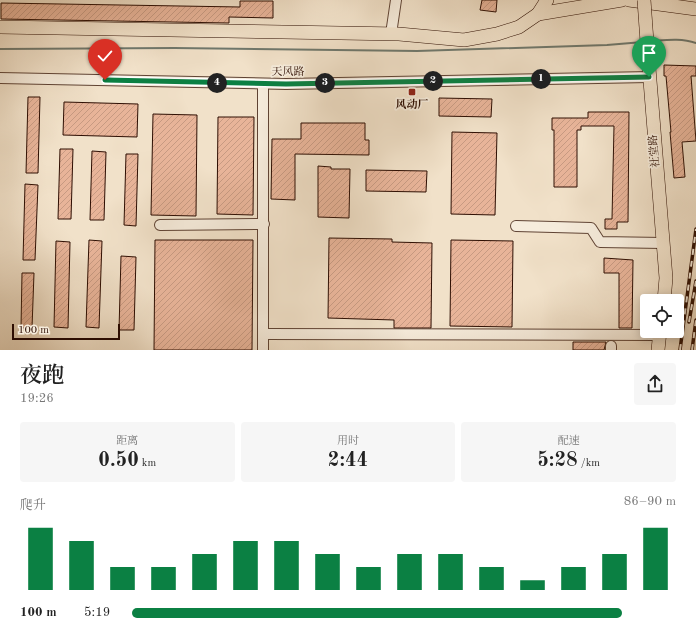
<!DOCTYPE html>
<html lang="zh">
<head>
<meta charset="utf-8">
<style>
  :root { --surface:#fff; --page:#f6f6f6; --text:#222; --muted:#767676; --accent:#0b8043 }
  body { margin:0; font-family:"Old Standard TT","Noto Serif SC",serif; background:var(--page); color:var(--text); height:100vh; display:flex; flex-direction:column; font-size:15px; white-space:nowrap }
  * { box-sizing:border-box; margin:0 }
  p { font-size:13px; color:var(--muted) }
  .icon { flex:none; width:22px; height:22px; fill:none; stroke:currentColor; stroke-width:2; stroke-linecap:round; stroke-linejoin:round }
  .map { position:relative; height:350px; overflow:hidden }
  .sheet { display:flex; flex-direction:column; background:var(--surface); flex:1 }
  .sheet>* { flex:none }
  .tools { position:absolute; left:640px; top:294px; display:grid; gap:8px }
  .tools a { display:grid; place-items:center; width:44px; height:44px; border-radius:4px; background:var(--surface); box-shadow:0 2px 10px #0003; font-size:20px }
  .scale { position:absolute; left:12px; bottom:10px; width:108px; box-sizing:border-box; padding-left:4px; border:2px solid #2e0e02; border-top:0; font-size:11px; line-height:14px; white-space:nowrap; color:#2e0e02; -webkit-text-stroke:3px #f6ecdc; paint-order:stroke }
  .pin { position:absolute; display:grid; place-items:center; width:34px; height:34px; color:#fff; margin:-41px -17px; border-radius:50% 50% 50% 0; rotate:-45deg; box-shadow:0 0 4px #0007 }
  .pin .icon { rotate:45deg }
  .km { position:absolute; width:20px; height:20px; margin:-10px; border-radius:50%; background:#222; color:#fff; font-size:11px; line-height:20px; text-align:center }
  .round { display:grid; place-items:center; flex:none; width:42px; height:42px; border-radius:4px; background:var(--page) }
  .summary { display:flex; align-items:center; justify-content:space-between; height:68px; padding:0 20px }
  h1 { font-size:22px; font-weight:600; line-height:30px }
  .stats { display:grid; grid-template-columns:repeat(3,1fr); gap:6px; height:68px; padding:4px 20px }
  .stats div { display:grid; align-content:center; border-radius:4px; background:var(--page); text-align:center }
  .stats b { font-size:20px; font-weight:600 }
  .stats small { font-size:11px; font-weight:400 }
  .stats p { font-size:11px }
  .chart { height:112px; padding:8px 20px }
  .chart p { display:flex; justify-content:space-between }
  .chart svg { width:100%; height:72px; margin-top:4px; stroke:var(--accent); stroke-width:6 }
  ul { padding:0 20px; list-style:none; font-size:13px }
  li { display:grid; grid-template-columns:64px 48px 1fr; align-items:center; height:30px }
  li i { height:10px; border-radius:5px; background:var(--accent) }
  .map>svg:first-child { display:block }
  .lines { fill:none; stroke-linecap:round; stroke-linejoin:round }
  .stream { stroke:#6f786d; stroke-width:2 }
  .building { fill:url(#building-hatch); stroke:#2e0e02 }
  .minor-casing { stroke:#5f4334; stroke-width:12 }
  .major-casing { stroke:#2e0e02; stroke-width:14 }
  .minor { stroke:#f6ecdc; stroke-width:10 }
  .major { stroke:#f1e1c9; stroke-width:13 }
  .rail-casing { stroke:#2e0e02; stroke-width:3.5 }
  .rail { stroke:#f6ecdc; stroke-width:2; stroke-dasharray:6; stroke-linecap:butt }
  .major-bridge-casing { stroke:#2e0e02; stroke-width:14; stroke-linecap:butt }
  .major-bridge { stroke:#f1e1c9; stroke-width:13 }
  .route-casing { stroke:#fff; stroke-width:8 }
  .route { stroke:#0b8043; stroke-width:5 }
  .poi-dot { fill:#8f2418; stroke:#f6ecdc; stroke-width:1.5 }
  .labels { text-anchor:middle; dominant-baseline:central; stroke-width:3.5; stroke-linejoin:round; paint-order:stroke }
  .street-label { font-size:11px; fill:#2e0e02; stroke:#f6ecdc }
  .poi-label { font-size:11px; font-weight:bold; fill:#2e0e02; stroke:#f6ecdc }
</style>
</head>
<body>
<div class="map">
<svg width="696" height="350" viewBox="0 0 696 350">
  <defs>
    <pattern id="building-hatch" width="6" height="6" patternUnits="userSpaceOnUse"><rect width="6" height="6" fill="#e8b499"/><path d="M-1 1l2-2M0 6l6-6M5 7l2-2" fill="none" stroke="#c79a82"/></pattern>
  </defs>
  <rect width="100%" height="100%" fill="#f1e1c9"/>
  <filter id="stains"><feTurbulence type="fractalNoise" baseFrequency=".005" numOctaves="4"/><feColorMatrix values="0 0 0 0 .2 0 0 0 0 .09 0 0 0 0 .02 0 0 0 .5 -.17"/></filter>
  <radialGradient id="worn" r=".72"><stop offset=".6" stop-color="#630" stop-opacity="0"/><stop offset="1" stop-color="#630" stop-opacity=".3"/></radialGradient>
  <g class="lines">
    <g class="stream">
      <path d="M 652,41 C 666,40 682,38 696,43"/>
      <path d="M 0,49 L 174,48 L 417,51 L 607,45 L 643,42"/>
    </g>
  </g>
  <g class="building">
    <path d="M 482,0 L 497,0 L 496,12 L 480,10 Z"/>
    <path d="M 240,1 L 273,1 L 273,18 L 229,17 L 229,23 L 1,19 L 1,3 L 240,7 Z"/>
    <path d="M 664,65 L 696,66 L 696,76 L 691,76 L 696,141 L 682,142 L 685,177 L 674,178 L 670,132 L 671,132 L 666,76 L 664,76 Z"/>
    <path d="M 28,97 L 40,97 L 38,173 L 26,173 Z"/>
    <path d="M 439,98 L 492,99 L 491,117 L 439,116 Z"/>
    <path d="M 64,102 L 138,104 L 137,137 L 63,135 Z"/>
    <path d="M 588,112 L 629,112 L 628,222 L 617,222 L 617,229 L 605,229 L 605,219 L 612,219 L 614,126 L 581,126 L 581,130 L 577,130 L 577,187 L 554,187 L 554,130 L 552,130 L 552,118 L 588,118 Z"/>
    <path d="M 153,114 L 197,115 L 196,216 L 151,215 Z"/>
    <path d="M 218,117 L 254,117 L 253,215 L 217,214 Z"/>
    <path d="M 301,123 L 365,123 L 365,140 L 369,140 L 369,155 L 295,154 L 295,200 L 271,199 L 272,139 L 301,139 Z"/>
    <path d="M 452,132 L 497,133 L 495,215 L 451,214 Z"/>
    <path d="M 60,149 L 73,149 L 71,219 L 58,219 Z"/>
    <path d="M 92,151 L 106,152 L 104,220 L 90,220 Z"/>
    <path d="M 126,154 L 138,154 L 136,226 L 124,225 Z"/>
    <path d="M 318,166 L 331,167 L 331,169 L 350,169 L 349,218 L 318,217 Z"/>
    <path d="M 366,170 L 427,171 L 426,192 L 366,191 Z"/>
    <path d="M 25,184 L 38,185 L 35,260 L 23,260 Z"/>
    <path d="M 329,238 L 392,239 L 392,242 L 432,243 L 431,328 L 394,328 L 394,320 L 328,318 Z"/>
    <path d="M 89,240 L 102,241 L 99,328 L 86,327 Z"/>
    <path d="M 155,240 L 253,240 L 252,350 L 154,350 Z"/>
    <path d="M 451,240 L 513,241 L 512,327 L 450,326 Z"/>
    <path d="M 56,241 L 70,242 L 68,328 L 54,327 Z"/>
    <path d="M 121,256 L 136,257 L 134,330 L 119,330 Z"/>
    <path d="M 604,258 L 633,260 L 632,328 L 619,328 L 619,273 L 604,273 Z"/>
    <path d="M 22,273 L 34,273 L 32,328 L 21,328 Z"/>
    <path d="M 573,342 L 606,342 L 604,350 L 573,350 Z"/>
  </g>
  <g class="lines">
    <defs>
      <g id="minor">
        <path d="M 391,34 L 396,0"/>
        <path d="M 0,78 L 286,84 L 649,77"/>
        <path d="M 263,84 L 263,350"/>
        <path d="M 160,225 L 264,224"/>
        <path d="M 516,226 L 591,228 L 600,242 L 663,243"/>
        <path d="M 264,334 L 659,335"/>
        <path d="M 611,350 L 611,346"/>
      </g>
      <g id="major">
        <path d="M 629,0 L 696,9"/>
        <path d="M 538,14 L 622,0"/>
        <path d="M 0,27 L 399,34 L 464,40 L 497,34 L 519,27 L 538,14 L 547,0"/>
        <path d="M 648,56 L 666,278 L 664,301"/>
        <path d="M 658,350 L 660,331"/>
      </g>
    </defs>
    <use href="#minor" class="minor-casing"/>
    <use href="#major" class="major-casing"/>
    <use href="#minor" class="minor"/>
    <use href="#major" class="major"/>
    <defs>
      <g id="rail">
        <path d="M 689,322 L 696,281"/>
        <path d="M 680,350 L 696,229"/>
        <path d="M 692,350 L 696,320"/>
      </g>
    </defs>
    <use href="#rail" class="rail-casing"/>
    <use href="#rail" class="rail"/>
    <defs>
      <path id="major-bridge" d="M 644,0 L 648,56"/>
    </defs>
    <use href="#major-bridge" class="major-bridge-casing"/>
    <use href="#major-bridge" class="major-bridge"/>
  </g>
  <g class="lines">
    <defs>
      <path id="route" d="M 105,80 L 286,84 L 649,77"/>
    </defs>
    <use href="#route" class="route-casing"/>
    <use href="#route" class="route"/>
  </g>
  <rect class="poi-dot" x="408" y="88" width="8" height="8" rx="2"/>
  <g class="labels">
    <g class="street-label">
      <text x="288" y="72">天风路</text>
      <text transform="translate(655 151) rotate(-95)">社堂路</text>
    </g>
    <g class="poi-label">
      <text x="412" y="105">风动厂</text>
    </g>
  </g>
  <rect width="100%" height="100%" filter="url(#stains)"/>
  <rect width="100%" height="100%" fill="url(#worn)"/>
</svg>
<div class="tools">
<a><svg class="icon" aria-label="locate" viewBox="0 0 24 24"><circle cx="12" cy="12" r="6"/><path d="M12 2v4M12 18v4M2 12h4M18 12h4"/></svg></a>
</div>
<div class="scale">100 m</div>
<div class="pin" style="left:649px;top:77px;background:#1e9e55"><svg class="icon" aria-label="arrive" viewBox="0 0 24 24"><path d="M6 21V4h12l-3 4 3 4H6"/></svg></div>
<div class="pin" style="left:105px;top:80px;background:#d93025"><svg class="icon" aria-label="check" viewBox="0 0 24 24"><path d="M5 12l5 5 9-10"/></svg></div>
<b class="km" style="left:541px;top:79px">1</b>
<b class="km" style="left:433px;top:81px">2</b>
<b class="km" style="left:325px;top:83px">3</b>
<b class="km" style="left:217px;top:83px">4</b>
</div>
<section class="sheet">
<div class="summary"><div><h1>夜跑</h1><p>19:26</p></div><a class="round"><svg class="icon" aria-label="share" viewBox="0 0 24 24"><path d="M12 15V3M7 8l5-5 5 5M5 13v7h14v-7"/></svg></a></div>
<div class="stats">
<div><p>距离</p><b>0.50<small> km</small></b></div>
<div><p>用时</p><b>2:44</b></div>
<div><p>配速</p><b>5:28<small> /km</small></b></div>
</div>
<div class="chart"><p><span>爬升</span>86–90 m</p>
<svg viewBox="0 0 160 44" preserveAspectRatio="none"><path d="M5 44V6M15 44V14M25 44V30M35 44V30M45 44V22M55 44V14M65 44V14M75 44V22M85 44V30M95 44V22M105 44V22M115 44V30M125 44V38M135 44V30M145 44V22M155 44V6"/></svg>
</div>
<ul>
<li><b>100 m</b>5:19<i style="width:90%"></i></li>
</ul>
</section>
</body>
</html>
